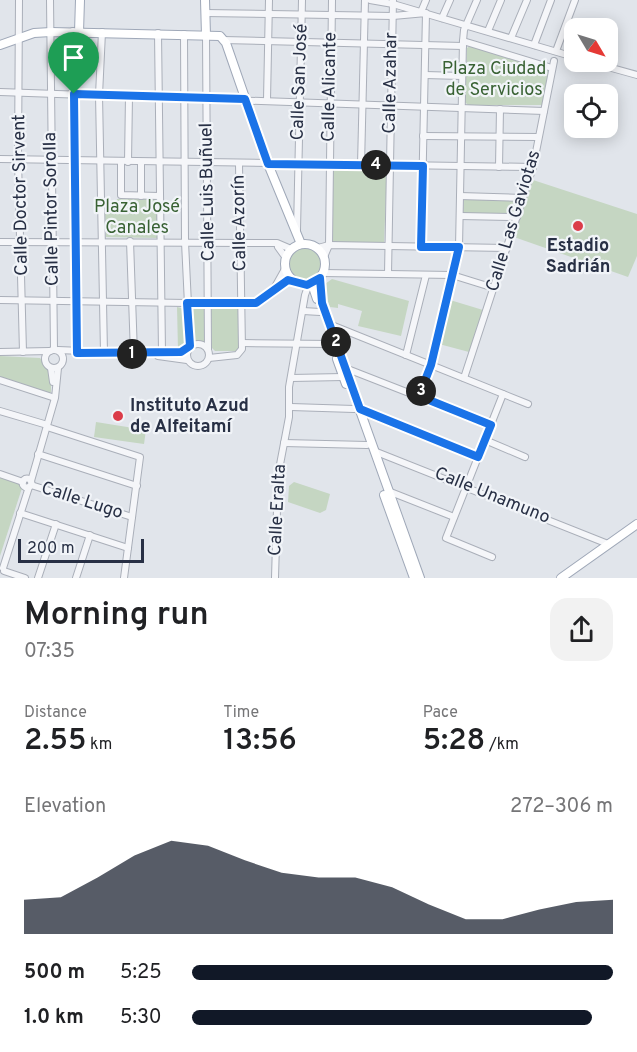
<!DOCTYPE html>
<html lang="en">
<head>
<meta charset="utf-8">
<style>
  :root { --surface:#fff; --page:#f2f2f2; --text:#202124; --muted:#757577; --accent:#111827 }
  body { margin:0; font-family:Overpass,sans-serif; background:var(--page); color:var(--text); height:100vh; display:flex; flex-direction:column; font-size:22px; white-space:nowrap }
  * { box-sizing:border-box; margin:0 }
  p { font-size:20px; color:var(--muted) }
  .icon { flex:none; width:33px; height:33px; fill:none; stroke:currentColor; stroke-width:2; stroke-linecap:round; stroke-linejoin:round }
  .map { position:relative; height:578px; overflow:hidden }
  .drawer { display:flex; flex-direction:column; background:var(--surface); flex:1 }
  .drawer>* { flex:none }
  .needle { width:39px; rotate:128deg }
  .tools { position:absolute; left:564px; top:18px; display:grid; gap:12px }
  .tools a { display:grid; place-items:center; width:54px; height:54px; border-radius:12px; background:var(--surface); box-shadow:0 3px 15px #0003; font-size:30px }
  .scale { position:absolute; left:18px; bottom:15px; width:126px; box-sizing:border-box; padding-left:6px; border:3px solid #283045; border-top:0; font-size:16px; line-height:21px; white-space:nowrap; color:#283045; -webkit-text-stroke:4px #f1f4f8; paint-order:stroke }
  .pin { position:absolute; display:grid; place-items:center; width:51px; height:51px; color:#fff; margin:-62px -26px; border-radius:50% 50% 50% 0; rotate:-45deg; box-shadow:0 0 6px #0007 }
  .pin .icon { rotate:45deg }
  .km { position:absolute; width:30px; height:30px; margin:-15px; border-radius:50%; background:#222; color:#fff; font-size:16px; line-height:30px; text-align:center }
  .round { display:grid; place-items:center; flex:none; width:63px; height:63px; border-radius:18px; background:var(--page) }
  .head { display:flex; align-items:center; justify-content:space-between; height:102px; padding:0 24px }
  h1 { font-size:33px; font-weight:600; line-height:45px }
  .stats { display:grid; grid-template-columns:repeat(3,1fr); gap:9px; height:102px; padding:6px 24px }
  .stats div { display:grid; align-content:center }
  .stats b { font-size:30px; font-weight:600 }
  .stats small { font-size:16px; font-weight:400 }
  .stats p { font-size:16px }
  .chart { height:168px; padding:12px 24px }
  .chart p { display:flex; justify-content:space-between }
  .chart svg { width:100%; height:108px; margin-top:6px; fill:var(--accent); opacity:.7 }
  ul { padding:0 24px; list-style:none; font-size:20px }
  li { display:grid; grid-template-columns:96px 72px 1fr; align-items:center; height:45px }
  li i { height:15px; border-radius:8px; background:var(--accent) }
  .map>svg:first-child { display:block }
  .green { fill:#c5d6c2 }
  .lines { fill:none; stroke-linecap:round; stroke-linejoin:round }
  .minor-casing { stroke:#aaafb9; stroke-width:8 }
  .major-casing { stroke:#9fa8b8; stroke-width:10 }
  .minor { stroke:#f5f6f9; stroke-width:6 }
  .major { stroke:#fff; stroke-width:8 }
  .route-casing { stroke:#fff; stroke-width:12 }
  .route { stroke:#1a73e8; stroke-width:8 }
  .poi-dot { fill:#db3c49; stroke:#f1f4f8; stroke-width:2 }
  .labels { text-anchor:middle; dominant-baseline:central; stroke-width:4.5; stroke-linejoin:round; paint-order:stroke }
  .park-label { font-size:18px; fill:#396234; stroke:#f1f4f8 }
  .street-label { font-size:18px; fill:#283045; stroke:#f1f4f8 }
  .poi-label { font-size:18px; font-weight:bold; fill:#283045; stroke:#f1f4f8 }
</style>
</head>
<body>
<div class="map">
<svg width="637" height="578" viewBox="0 0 637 578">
  <rect width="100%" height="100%" fill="#e1e5eb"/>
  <g class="green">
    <path d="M 471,45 L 549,69 L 550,72 L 543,105 L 468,105 L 465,102 L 467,48 Z"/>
    <path d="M 333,167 L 387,169 L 384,243 L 332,242 Z"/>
    <path d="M 533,180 L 637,214 L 637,256 L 628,277 L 514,237 Z"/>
    <path d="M 464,198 L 517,200 L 519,201 L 513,215 L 465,214 L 463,213 Z"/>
    <path d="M 117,199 L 157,199 L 157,238 L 106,237 L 105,210 L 116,210 Z"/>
    <circle cx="305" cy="264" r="16"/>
    <path d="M 332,279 L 409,301 L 401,336 L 358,326 L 362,311 L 338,304 L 338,308 L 330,307 L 325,294 L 325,284 Z"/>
    <path d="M 450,300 L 483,310 L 469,352 L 439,344 Z"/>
    <path d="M 177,307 L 185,309 L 185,347 L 183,350 L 178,350 Z"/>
    <path d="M 206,307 L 205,343 L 193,342 L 190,308 Z"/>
    <path d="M 214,307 L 238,309 L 238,349 L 236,351 L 215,351 L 212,348 L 211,310 Z"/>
    <path d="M 0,356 L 40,358 L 51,372 L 51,392 L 48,394 L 0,378 Z"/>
    <path d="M 96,422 L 146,430 L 144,444 L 94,437 Z"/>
    <path d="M 0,477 L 20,483 L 22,488 L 0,556 Z"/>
    <path d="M 294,482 L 330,494 L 326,510 L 320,513 L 288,502 L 289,486 Z"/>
  </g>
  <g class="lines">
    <defs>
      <g id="minor">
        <path d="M 19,0 L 18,160 L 23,352"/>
        <path d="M 50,0 L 54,350"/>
        <path d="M 370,0 L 393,4 L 574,57"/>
        <path d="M 421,12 L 426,0"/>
        <path d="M 205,13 L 393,16 L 426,13 L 421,247"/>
        <path d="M 442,18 L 450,0"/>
        <path d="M 73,31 L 77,353"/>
        <path d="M 488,31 L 501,0"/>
        <path d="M 102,32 L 99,95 L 104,353"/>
        <path d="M 158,33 L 162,353"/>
        <path d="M 184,34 L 185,242 L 190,346"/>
        <path d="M 206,35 L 208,349"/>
        <path d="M 511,38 L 527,0"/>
        <path d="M 223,40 L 463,46"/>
        <path d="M 463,41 L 552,68"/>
        <path d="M 534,45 L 551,0"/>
        <path d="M 556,51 L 575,0"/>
        <path d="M 590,62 L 637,75"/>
        <path d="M 425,75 L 462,76"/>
        <path d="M 0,92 L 544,111"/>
        <path d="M 267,100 L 269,0"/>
        <path d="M 423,136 L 538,137"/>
        <path d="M 0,159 L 533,167"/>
        <path d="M 121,162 L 121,195 L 159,196"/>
        <path d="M 128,162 L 129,96"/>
        <path d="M 141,162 L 141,196"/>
        <path d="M 361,165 L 365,0"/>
        <path d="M 499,167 L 500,109"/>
        <path d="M 460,196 L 523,198"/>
        <path d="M 460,216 L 517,217"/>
        <path d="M 297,230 L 302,0"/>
        <path d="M 130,241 L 134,354"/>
        <path d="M 0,242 L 277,243 L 291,249"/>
        <path d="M 278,247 L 286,258"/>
        <path d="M 318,248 L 329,245 L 507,248"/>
        <path d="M 324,257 L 329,245 L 332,0"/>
        <path d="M 323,273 L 452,275 L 494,288"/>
        <path d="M 388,274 L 393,0"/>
        <path d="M 278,286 L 292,280"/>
        <path d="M 0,300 L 249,304 L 271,294 L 285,269"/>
        <path d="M 303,311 L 320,312"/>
        <path d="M 329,324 L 528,404"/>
        <path d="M 242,343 L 332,344"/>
        <circle cx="198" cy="355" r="11"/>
        <circle cx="54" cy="359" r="9"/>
        <path d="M 58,350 L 154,354 L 187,350"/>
        <path d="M 0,352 L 50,351"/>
        <path d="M 406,355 L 426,275"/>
        <path d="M 158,356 L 187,360"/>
        <path d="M 209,358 L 237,355 L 242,349 L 239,164"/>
        <path d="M 51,368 L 53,382"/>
        <path d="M 345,368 L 491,425"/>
        <path d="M 291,378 L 343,377"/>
        <path d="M 464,378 L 533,167 L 554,61"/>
        <path d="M 0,380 L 52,397"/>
        <path d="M 419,396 L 431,365 L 459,247 L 463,41 L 464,30 L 477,0"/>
        <path d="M 291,407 L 354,409"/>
        <path d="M 360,409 L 478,457"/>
        <path d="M 0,411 L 44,424"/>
        <path d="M 47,427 L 140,457 L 124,578"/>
        <path d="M 485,440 L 525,457"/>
        <path d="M 284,443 L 367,445"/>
        <path d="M 374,451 L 608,544"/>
        <path d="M 38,454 L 137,486"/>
        <path d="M 0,474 L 23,482"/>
        <circle cx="27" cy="483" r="4.5"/>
        <path d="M 31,481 L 55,398 L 58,368"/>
        <path d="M 31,485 L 132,517"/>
        <path d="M 388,491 L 454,517"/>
        <path d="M 20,513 L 128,548"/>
        <path d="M 492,557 L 446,538 L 503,394"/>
        <path d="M 3,568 L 29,487"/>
        <path d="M 4,571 L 25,578"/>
        <path d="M 38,578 L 56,524"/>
        <path d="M 76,578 L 90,535"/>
        <path d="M 275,578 L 278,475 L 289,417 L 289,387 L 305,295 L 309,284"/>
      </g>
      <g id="major">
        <path d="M 205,0 L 206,35"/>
        <path d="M 79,32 L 80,0"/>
        <path d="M 0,45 L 34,33 L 51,32 L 220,36 L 226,43 L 268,164 L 301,244"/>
        <circle cx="305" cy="264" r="20"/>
        <path d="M 320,278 L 321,298 L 329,324 L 420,578"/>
        <path d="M 312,284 L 317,299"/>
        <path d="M 337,359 L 346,384"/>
        <path d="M 384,495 L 414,578"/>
        <path d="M 561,578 L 637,524"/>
      </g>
    </defs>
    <use href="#minor" class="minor-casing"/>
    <use href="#major" class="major-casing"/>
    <use href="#minor" class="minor"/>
    <use href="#major" class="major"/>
  </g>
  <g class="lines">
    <defs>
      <path id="route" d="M 74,94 L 245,99 L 268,164 L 423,166 L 421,247 L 459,247 L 431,365 L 419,396 L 491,425 L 478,457 L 360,409 L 322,303 L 320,278 L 307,285 L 288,280 L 256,303 L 187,303 L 190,346 L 181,352 L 77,353 Z"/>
    </defs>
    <use href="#route" class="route-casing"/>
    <use href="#route" class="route"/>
  </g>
  <g class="poi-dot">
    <circle cx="578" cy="226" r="6"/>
    <circle cx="118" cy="416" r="6"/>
  </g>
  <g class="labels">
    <g class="park-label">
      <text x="494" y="69">Plaza Ciudad<tspan x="494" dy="21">de Servicios</tspan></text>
      <text x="137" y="207">Plaza José<tspan x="137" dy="21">Canales</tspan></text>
    </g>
    <g class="street-label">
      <text transform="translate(300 82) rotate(-88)">Calle San José</text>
      <text transform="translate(391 83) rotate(-89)">Calle Azahar</text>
      <text transform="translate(330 87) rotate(-89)">Calle Alicante</text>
      <text transform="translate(208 192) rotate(-91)">Calle Luis Buñuel</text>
      <text transform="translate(21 195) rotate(-91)">Calle Doctor Sirvent</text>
      <text transform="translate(52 209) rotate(-91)">Calle Pintor Sorolla</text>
      <text transform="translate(514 221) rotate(-73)">Calle Las Gaviotas</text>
      <text transform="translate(240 223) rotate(-91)">Calle Azorín</text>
      <text transform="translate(492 496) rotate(22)">Calle Unamuno</text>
      <text transform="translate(82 501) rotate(18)">Calle Lugo</text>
      <text transform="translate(278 510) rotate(-87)">Calle Eralta</text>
    </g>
    <g class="poi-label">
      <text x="578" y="246">Estadio<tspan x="578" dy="21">Sadrián</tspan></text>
      <text x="130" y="406" text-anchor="start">Instituto Azud<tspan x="130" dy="21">de Alfeitamí</tspan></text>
    </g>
  </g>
</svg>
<div class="tools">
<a><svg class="needle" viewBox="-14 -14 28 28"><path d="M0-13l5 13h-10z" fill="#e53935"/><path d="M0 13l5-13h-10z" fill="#757577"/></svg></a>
<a><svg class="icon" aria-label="locate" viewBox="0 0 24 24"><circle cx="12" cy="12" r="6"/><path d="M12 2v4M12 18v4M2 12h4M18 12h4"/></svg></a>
</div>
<div class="scale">200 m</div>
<div class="pin" style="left:74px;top:94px;background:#1e9e55"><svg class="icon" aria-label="arrive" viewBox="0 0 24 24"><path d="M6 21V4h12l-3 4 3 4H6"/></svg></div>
<b class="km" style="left:132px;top:354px">1</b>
<b class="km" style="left:336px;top:342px">2</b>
<b class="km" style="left:421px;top:391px">3</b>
<b class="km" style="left:376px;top:165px">4</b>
</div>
<section class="drawer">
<div class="head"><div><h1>Morning run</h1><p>07:35</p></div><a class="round"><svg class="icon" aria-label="share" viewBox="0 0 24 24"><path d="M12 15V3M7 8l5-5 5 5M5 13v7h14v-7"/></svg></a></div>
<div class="stats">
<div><p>Distance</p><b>2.55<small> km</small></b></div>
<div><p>Time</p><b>13:56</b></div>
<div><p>Pace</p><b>5:28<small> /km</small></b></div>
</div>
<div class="chart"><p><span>Elevation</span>272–306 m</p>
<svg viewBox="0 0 160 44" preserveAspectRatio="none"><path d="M0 44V30L10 29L20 21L30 12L40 6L50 8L60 14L70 19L80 21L90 21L100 25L110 32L120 38L130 38L140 34L150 31L160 30V44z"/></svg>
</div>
<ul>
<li><b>500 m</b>5:25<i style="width:100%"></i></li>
<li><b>1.0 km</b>5:30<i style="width:95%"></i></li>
</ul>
</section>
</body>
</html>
